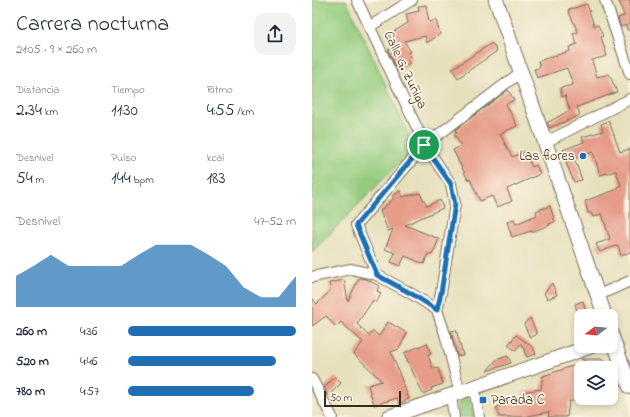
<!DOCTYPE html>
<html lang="es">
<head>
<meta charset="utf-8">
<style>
  :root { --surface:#fff; --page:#f2f2f3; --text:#1f2937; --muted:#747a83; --accent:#1f6fb2 }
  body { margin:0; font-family:"Indie Flower",sans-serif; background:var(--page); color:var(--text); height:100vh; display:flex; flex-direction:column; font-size:15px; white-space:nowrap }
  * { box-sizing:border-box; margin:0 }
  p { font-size:13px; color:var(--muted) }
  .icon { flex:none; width:22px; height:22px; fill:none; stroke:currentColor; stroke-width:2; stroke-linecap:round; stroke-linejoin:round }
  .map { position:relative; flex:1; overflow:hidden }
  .details { display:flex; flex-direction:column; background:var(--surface); width:312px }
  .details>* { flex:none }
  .needle { width:26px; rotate:254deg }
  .controls { position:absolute; left:262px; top:309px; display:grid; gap:8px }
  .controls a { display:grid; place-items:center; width:44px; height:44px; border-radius:8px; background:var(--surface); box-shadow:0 2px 6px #0003; font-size:20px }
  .scale { position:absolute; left:12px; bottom:10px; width:77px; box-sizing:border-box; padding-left:4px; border:2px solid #3b2a1e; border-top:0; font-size:11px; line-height:14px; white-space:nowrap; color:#3b2a1e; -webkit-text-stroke:3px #fcf5e5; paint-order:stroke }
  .pin { position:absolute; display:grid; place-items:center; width:34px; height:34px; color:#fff; margin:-17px; border:2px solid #fff; border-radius:50%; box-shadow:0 1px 4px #0007 }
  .round { display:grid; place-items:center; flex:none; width:42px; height:42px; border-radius:12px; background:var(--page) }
  .summary { display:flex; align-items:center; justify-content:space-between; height:68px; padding:0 16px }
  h1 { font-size:22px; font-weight:600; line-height:30px }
  .stats { display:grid; grid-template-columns:repeat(3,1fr); gap:6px; height:68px; padding:4px 16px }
  .stats div { display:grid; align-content:center }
  .stats b { font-size:17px; font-weight:600 }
  .stats small { font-size:11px; font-weight:400 }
  .stats p { font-size:11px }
  .chart { height:112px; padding:8px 16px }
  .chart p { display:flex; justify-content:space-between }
  .chart svg { width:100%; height:72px; margin-top:4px; fill:var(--accent); opacity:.7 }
  ul { padding:0 16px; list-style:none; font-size:13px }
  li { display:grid; grid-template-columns:64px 48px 1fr; align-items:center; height:30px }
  li i { height:10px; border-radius:5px; background:var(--accent) }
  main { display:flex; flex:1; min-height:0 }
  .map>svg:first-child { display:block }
  .green { fill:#94cc7f; stroke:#687b4e }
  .building { fill:#e69c89 }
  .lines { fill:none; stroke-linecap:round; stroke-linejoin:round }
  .street-casing { stroke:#776a56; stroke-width:12 }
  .secondary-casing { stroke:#776a56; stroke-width:16 }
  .street { stroke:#fff; stroke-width:10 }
  .secondary { stroke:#fff; stroke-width:14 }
  .route-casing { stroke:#fff; stroke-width:8 }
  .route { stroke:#1f6fb2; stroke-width:5 }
  .poi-dot { fill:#1f6fb2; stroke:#fcf5e5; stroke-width:1.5 }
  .labels { text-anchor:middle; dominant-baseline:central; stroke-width:3.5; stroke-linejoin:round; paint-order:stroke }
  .street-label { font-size:14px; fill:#3b2a1e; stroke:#fcf5e5 }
  .poi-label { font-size:14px; fill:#3b2a1e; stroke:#fcf5e5; text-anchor:end }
</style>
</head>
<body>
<main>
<section class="details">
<div class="summary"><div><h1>Carrera nocturna</h1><p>21:05 · 9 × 260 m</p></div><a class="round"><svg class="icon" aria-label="share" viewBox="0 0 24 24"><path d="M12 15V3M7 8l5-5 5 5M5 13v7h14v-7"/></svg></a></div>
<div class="stats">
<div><p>Distancia</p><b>2.34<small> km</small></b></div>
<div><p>Tiempo</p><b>11:30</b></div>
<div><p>Ritmo</p><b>4:55<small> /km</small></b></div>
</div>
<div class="stats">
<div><p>Desnivel</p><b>54<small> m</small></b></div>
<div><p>Pulso</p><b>144<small> bpm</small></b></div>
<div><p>kcal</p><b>183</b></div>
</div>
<div class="chart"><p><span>Desnivel</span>47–52 m</p>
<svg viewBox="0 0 160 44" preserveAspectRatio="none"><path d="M0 44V25L10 19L20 12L30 19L40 19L50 19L60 19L70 12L80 6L90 6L100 6L110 12L120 19L130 32L140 38L150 38L160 25V44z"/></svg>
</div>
<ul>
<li><b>260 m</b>4:36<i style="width:100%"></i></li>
<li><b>520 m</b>4:46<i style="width:88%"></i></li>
<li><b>780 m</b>4:57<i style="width:75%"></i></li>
</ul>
</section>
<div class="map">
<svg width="318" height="417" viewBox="0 0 318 417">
  <rect width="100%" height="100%" fill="#fcf5e5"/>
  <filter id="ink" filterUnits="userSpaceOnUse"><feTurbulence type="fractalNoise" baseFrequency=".025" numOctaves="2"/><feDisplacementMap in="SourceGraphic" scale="8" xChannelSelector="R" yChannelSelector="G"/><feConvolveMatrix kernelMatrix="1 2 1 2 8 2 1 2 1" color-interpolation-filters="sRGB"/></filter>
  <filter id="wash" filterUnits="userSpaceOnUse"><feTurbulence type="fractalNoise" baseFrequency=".012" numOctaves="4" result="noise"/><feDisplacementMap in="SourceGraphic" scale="16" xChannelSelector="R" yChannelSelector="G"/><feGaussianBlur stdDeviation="0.9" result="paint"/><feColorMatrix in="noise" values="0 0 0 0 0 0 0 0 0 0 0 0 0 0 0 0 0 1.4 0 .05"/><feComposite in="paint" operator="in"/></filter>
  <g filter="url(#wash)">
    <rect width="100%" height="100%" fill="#e7e0bd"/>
    <g class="green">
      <path d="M 0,0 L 34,0 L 94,128 C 98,139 100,147 93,157 L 0,252 Z"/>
      <path d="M 155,399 L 158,400 L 162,417 L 148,417 L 146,408 L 147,403 Z"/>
    </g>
    <g id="blocks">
      <g class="building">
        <path d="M 307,0 L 318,0 L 318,30 L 315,30 L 314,25 L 309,27 L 306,18 L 312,16 Z"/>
        <path d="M 275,4 L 282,26 L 286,25 L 291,36 L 289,37 L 295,56 L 280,60 L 285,77 L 297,74 L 305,92 L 265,107 L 268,115 L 238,128 L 235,123 L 258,110 L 253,95 L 250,97 L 248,88 L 261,85 L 255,68 L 225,78 L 222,69 L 228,68 L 226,61 L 258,51 L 257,47 L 265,44 L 261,34 L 266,32 L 256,10 Z"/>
        <path d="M 114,5 L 117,22 L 124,20 L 128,34 L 115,43 L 113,36 L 92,41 L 99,52 L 96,52 L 99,57 L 96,60 L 98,63 L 85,71 L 76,50 L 83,46 L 76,35 L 96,23 L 94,14 L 107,11 L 106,6 Z"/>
        <path d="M 180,43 L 185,51 L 146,78 L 140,69 Z"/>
        <path d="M 196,90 L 202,100 L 194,104 L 205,126 L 188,134 L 200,157 L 212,152 L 220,167 L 224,165 L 228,174 L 195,189 L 200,201 L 185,207 L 180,196 L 168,201 L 158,179 L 156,180 L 141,150 L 149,146 L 142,134 L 145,133 L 143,130 Z"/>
        <path d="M 297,121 L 308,152 L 318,149 L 318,252 L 309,256 L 306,245 L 288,252 L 284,244 L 298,239 L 290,214 L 281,217 L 279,213 L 276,213 L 273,201 L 306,189 L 305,187 L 309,185 L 304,171 L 288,175 L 281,152 L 262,158 L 270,180 L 262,182 L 255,165 L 251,150 L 272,142 L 270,137 L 291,131 L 289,124 Z"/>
        <path d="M 88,191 L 91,197 L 96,195 L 96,196 L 108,193 L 115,206 L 128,200 L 131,208 L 93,225 L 127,239 L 120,255 L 116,254 L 112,264 L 93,256 L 88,266 L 79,262 L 83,253 L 73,249 L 81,229 L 76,231 L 68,211 L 82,198 L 80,196 Z"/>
        <path d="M 238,206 L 243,222 L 237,224 L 238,225 L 219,232 L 219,231 L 200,237 L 195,222 L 202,219 L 204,224 L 225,215 L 224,211 Z"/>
        <path d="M 47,278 L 54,279 L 67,286 L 65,291 L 69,293 L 65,302 L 61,300 L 45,324 L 57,336 L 61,331 L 67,336 L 76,322 L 95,333 L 87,349 L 79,352 L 97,399 L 87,404 L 85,398 L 62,405 L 56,385 L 70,381 L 42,354 L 51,342 L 29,322 L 24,327 L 14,316 L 0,326 L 0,298 L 5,304 L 18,291 L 17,283 L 32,280 L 36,301 Z"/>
        <path d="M 240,283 L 245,295 L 235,299 L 232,293 Z"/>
        <path d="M 271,301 L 275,316 L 269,316 L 267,318 L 263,304 Z"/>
        <path d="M 218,318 L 225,334 L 218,338 L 212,324 Z"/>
        <path d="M 144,330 L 151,355 L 145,356 L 139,331 Z"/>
        <path d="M 204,335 L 221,347 L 224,354 L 215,357 L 209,343 L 204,351 L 196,345 Z"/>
        <path d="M 115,343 L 119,354 L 116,355 L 121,369 L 126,368 L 131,384 L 119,388 L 120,390 L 111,394 L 92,353 Z"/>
        <path d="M 196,356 L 199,363 L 175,371 L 184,360 Z"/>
        <path d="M 269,359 L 289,359 L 299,368 L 286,368 Z"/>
        <path d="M 269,363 L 268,386 L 269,386 L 269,401 L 257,401 L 255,417 L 236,417 L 237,412 L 216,416 L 216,417 L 187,417 L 184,407 L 212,399 L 211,392 L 229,389 L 231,376 Z"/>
        <path d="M 23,377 L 29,383 L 16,396 L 12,388 Z"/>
      </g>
    </g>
  </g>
  <g filter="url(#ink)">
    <use href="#blocks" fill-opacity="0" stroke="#776a56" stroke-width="1"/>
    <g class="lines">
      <defs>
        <g id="street">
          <path d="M 45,0 L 113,145 L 139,184 L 143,204 L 129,293 L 125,310"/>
          <path d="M 293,0 L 318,74"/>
          <path d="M 57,27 L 100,0"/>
          <path d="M 234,142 L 318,99"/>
          <path d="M 65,275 L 44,225 L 113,145 L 209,72"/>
          <path d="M 0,277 L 39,269 L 65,275 L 100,294 L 125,310 L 133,334 L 148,393"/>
          <path d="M 287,295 L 318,281"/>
          <path d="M 0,379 L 20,417"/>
          <path d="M 162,388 L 167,417"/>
          <path d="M 139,396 L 142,417"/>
        </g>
        <g id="secondary">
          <path d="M 184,0 L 293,316"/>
          <path d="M 299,334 L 318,387"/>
          <path d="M 77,417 L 280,346"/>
        </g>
      </defs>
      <use href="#street" class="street-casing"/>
      <use href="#secondary" class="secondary-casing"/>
      <use href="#street" class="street"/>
      <use href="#secondary" class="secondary"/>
    </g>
  </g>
  <g class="lines" filter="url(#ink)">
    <defs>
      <path id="route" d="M 112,145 L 139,184 L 143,204 L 129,293 L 125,310 L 100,294 L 65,275 L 44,225 Z"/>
    </defs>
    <use href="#route" class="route-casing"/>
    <use href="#route" class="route"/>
  </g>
  <g class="poi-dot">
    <circle cx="271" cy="156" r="4"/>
    <rect x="167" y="396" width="8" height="8" rx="2"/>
  </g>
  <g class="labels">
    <g class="street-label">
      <text transform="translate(93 70) rotate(65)">Calle G. Zuñiga</text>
    </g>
    <g class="poi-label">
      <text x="263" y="156">Las flores</text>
      <text x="179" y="400" text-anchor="start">Parada C</text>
    </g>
  </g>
</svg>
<div class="controls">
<a><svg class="needle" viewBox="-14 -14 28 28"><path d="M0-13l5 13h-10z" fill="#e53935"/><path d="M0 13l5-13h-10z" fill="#747a83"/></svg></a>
<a><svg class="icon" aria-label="layers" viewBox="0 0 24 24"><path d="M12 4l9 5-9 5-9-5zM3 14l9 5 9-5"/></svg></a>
</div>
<div class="scale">50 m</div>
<div class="pin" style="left:112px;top:145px;background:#1e9e55"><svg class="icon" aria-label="arrive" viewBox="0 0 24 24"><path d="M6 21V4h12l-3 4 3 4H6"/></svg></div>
</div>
</main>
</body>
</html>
